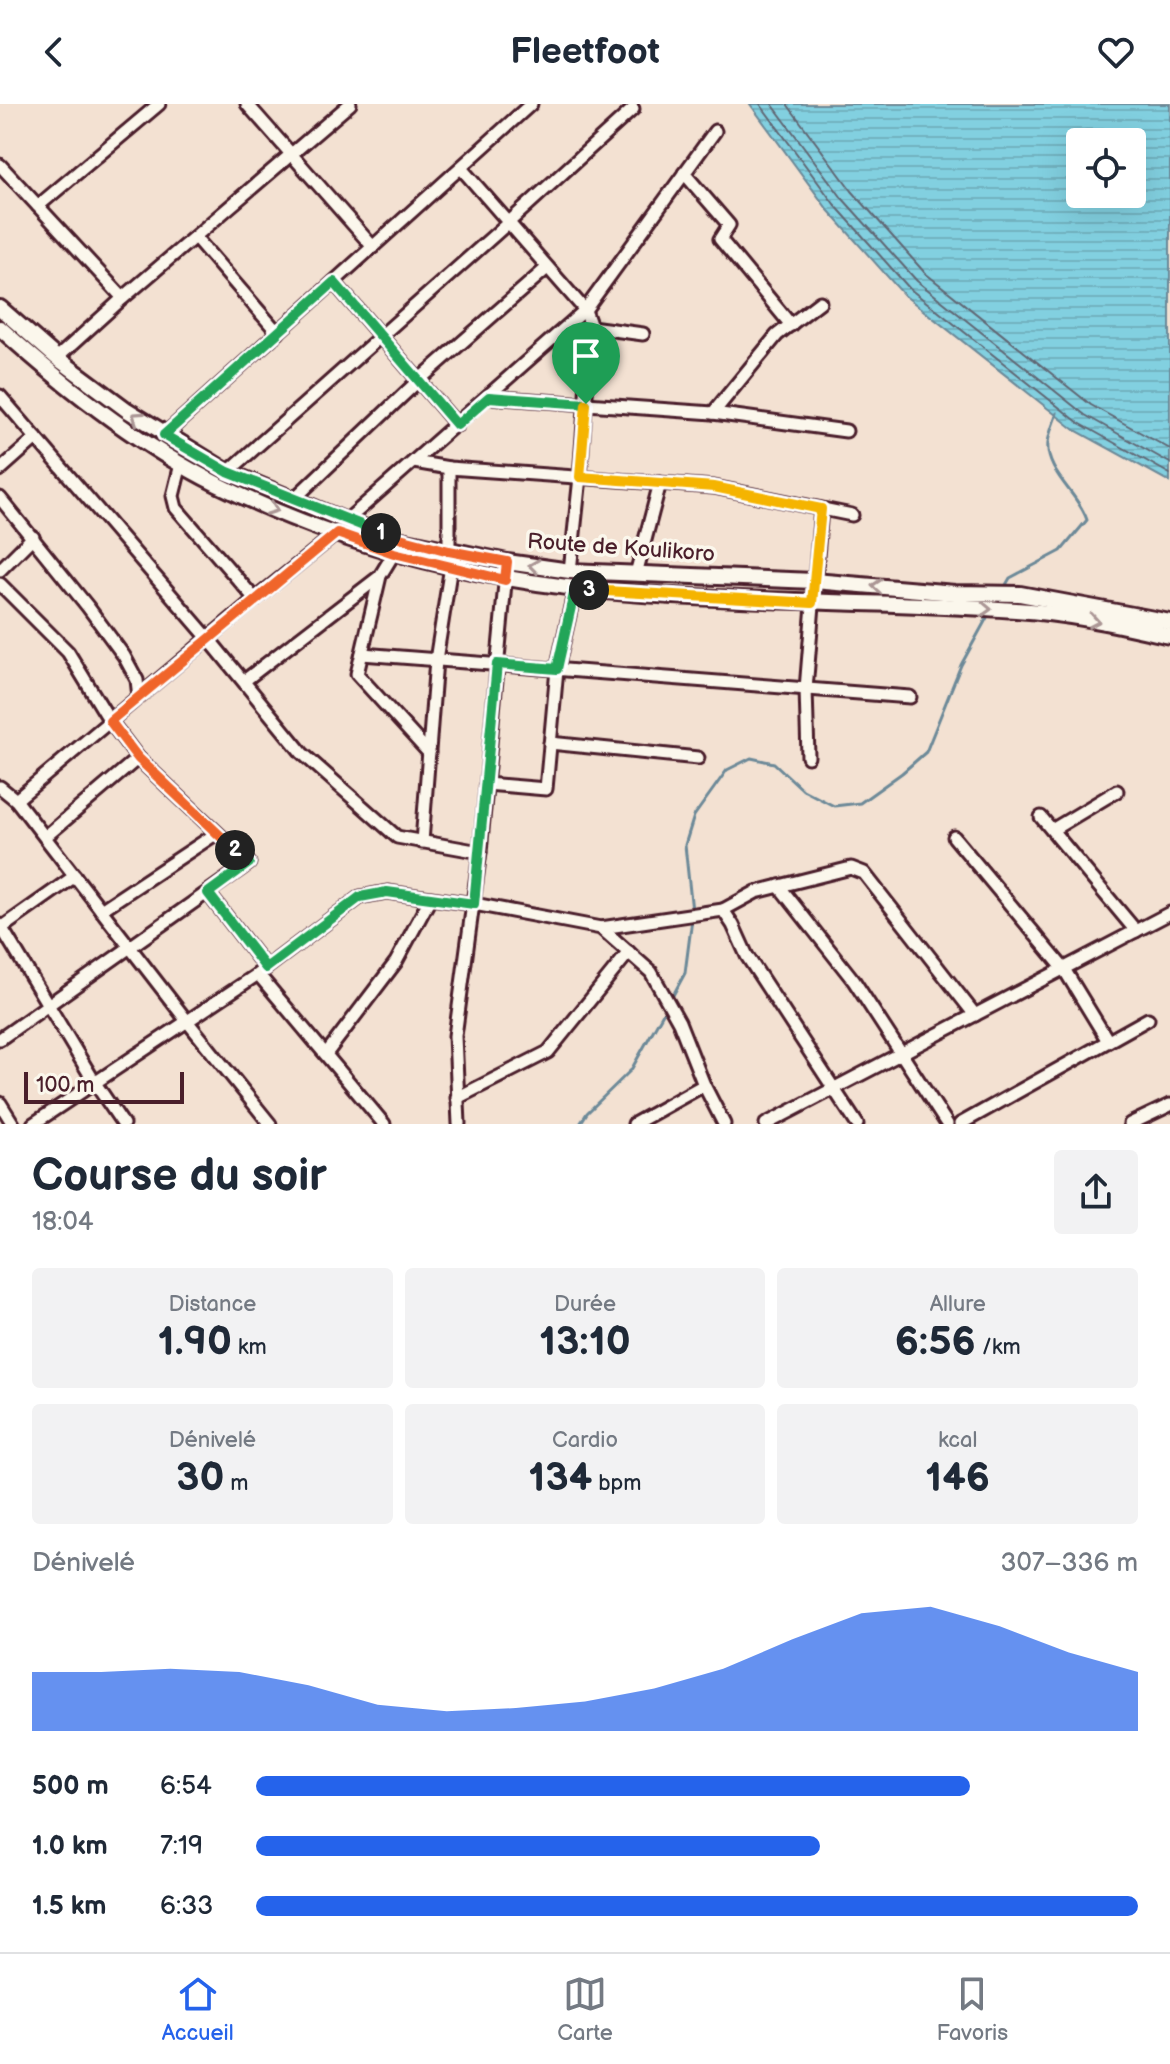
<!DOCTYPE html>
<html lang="fr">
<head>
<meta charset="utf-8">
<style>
  :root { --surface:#fff; --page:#f2f2f3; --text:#1f2937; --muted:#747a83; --line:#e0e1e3; --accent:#2563eb }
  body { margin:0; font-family:"Balsamiq Sans",sans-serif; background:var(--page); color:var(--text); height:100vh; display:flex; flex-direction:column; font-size:30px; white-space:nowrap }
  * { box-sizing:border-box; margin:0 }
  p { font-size:26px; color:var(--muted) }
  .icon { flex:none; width:44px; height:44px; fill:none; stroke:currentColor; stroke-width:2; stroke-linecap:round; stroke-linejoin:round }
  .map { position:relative; height:1020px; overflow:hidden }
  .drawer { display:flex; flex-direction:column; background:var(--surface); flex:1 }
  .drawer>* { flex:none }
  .fabs { position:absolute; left:1066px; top:24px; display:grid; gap:16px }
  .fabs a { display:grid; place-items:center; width:80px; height:80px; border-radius:8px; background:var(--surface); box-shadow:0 8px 32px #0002; font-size:40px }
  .scale { position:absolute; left:24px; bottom:20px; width:160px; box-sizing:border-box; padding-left:8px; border:4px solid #4a1f2b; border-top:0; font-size:22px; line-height:28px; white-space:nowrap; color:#4a1f2b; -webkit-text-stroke:6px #fbf7ec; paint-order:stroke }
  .pin { position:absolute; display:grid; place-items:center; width:68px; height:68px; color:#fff; margin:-82px -34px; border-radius:50% 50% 50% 0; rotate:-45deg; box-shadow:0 0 8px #0007 }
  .pin .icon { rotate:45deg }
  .km { position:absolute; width:40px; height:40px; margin:-20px; border-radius:50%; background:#222; color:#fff; font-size:22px; line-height:40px; text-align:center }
  .round { display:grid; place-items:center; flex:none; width:84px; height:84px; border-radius:8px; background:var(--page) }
  .headline { display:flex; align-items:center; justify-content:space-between; height:136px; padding:0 32px }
  h1 { font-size:44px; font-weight:700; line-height:60px }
  .metrics { display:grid; grid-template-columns:repeat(3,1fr); gap:12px; height:136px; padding:8px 32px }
  .metrics div { display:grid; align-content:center; border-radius:8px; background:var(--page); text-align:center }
  .metrics b { font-size:40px; font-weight:700 }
  .metrics small { font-size:22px; font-weight:400 }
  .metrics p { font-size:22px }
  .chart { height:224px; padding:16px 32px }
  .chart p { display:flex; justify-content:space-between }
  .chart svg { width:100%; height:144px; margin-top:8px; fill:var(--accent); opacity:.7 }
  ul { padding:0 32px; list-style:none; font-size:26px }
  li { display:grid; grid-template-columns:128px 96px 1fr; align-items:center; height:60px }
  li i { height:20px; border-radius:10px; background:var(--accent) }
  header { display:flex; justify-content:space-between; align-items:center; height:104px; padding:0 32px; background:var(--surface); font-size:36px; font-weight:700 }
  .tabs { display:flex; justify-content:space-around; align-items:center; height:112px; border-top:2px solid var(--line); background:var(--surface); font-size:22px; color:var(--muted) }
  .tabs a { display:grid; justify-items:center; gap:4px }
  .tabs .on { color:var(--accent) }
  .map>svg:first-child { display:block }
  .water { fill:url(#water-rules); stroke:#6c8998; stroke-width:2; fill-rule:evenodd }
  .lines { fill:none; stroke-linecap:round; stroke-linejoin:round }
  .shore { stroke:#606673; stroke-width:2 }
  .stream { stroke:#6c8998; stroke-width:3 }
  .minor-casing { stroke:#4a1f2b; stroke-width:17 }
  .major-casing { stroke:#4a1f2b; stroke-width:20 }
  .minor { stroke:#fbf7ec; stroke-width:11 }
  .major { stroke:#fbf7ec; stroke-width:14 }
  .oneway { stroke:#ab9695 }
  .split-1-casing { stroke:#fff; stroke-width:16 }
  .split-2-casing { stroke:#fff; stroke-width:16 }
  .split-3-casing { stroke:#fff; stroke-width:16 }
  .split-4-casing { stroke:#fff; stroke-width:16 }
  .split-1 { stroke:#22a559; stroke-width:10 }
  .split-2 { stroke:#f0652b; stroke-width:10 }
  .split-3 { stroke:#22a559; stroke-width:10 }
  .split-4 { stroke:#f5b400; stroke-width:10 }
  .labels { text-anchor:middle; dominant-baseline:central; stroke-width:7; stroke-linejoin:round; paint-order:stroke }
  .street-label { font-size:22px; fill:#4a1f2b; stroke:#fbf7ec }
</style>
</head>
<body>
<header><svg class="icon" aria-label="back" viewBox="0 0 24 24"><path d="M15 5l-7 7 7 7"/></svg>Fleetfoot<svg class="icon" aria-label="heart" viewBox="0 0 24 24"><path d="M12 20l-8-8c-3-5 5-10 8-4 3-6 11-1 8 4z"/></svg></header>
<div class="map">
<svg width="1170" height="1020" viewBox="0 0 1170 1020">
  <defs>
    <pattern id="water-rules" width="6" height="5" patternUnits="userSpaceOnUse" patternTransform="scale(2)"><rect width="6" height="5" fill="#82d0e0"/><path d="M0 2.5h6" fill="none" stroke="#72b2c0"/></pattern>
  </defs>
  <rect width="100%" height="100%" fill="#f3e1d2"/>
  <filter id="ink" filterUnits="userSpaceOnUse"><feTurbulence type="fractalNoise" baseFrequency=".0125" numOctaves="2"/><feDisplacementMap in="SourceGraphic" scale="16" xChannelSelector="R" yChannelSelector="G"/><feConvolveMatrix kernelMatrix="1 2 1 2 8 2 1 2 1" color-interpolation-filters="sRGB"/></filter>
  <g filter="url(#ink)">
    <path class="water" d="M 750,0 L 1170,0 L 1170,378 L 1075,326 L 904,191 L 828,106 ZM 1080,38 L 1132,38 L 1132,90 L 1080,90 Z"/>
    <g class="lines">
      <g class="shore">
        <path d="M 760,0 L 834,100 L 910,185 L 1079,319 L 1170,370"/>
        <path d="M 772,0 L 842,94 L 917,177 L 1085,311 L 1170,359"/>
        <path d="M 787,0 L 852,87 L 925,169 L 1091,301 L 1170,345"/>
      </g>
      <g class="stream">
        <path d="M 1003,486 L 1010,474 L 1061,447 L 1087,416 C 1079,390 1045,368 1048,339 C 1049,329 1054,318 1057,309"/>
        <path d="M 692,807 L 685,741 L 694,712 L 727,666 L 751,654 L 774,659 L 803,686 L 834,702 L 860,699 L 902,669 L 926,648 L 961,561 L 989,510"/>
        <path d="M 671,895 L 685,869 L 692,815"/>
        <path d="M 580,1020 L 587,1009 L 631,966 L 667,902"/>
      </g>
      <defs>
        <g id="minor">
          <path d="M 247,0 L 373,143"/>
          <path d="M 0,61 L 123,194"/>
          <path d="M 461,64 L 585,206 L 591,223 L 580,373 L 570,467"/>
          <path d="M 684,69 L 729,121 L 720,135 L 791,221"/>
          <path d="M 38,102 L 159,0"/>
          <path d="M 195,133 L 278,229"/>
          <path d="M 334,178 L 457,321"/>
          <path d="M 591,223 L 643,230"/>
          <path d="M 57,254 L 123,194 L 350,0"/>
          <path d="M 0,292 L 208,534 L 302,649 L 397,733 L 480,748"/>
          <path d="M 489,293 L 713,309 L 846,327"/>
          <path d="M 713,309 L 777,231 L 820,198"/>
          <path d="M 164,331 L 531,0"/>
          <path d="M 414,358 L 449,364 L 714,383 L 852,411"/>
          <path d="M 181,360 L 173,392 L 176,404 L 255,495"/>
          <path d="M 0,366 L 36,334"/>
          <path d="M 228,368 L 508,119 L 633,5"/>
          <path d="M 0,394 L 88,503 L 124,552 L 137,576 L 139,593"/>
          <path d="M 294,395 L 419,276 L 547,164"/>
          <path d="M 346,417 L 585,206 L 715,27"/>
          <path d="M 449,447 L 449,364"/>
          <path d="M 394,449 L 380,472 L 357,570 L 429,649"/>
          <path d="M 0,466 L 33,433"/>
          <path d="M 636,470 L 660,379"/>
          <path d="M 0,480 L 68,548 L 110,617 L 138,654 L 249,759 L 0,935"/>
          <path d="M 362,550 L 910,593"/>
          <path d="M 244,577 L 379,473"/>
          <path d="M 550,639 L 698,654"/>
          <path d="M 808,653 L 806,585 L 821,405"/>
          <path d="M 486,680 L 546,685 L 557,565 L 575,485"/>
          <path d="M 0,683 L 16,696 L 187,917 L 270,1020"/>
          <path d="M 16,696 L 255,495 L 337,429"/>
          <path d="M 1041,713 L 1136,827"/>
          <path d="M 1052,726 L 1117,687"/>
          <path d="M 45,733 L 138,654"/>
          <path d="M 954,733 L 1064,865 L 1108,937"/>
          <path d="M 422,738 L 436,556 L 451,462"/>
          <path d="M 779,782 L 854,877 L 947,1020"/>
          <path d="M 208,789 L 266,864"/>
          <path d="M 101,806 L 217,729"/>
          <path d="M 723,806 L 756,788 L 851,764 L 864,769 L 975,911"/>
          <path d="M 0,821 L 95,979 L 123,1020"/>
          <path d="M 601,824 L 723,806 L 733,821 L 747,852 L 857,1020"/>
          <path d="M 0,825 L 75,772"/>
          <path d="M 258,870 L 384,1020"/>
          <path d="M 326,950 L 396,858 L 430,795"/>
          <path d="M 457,994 L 548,948 L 629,848"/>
          <path d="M 0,999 L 13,1020"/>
          <path d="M 33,1020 L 258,870 L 360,793 L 387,788 L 474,800 L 601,824 L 651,868 L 679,918 L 704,981 L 724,1020"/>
          <path d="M 459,1020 L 455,932 L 480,748 L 507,458"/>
          <path d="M 634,1020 L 704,981"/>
          <path d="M 766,1020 L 1170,809"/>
          <path d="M 960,1020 L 1148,915"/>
          <path d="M 1130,1020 L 1170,1001"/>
        </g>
        <g id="major">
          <path d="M 0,204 L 57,254 L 127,306 L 228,368 L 346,417 L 397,435 L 507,458 L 570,467 L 814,477 L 955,489 L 1020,490 L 1170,518"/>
          <path d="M 0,224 C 64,282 139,341 217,380 C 349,446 496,481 643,490 C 767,499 892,497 1016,506 C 1068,509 1120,521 1170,532"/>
        </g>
      </defs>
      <use href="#minor" class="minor-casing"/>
      <use href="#major" class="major-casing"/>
      <use href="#minor" class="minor"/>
      <use href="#major" class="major"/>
    </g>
    <defs><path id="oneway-chevron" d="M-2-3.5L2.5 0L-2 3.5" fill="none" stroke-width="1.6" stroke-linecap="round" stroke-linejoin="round" transform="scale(2)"/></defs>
    <g class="oneway">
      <use href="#oneway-chevron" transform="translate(137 313) rotate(-146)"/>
      <use href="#oneway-chevron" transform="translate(273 405) rotate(21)"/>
      <use href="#oneway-chevron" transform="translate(534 462) rotate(-172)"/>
      <use href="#oneway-chevron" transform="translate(877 482) rotate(-175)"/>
      <use href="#oneway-chevron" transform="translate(986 505) rotate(2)"/>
      <use href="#oneway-chevron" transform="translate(1094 517) rotate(10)"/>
    </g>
  </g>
  <g class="lines" filter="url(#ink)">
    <defs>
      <path id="split-1" d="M 381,429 L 228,368 L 164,331 L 334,178 L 457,321 L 489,293 L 586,300"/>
      <path id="split-2" d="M 235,746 L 138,654 L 110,617 L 337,429 L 394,449 L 505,476 L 507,458 L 449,447 L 381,429"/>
      <path id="split-3" d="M 235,746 L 249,759 L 208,789 L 266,864 L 360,793 L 387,788 L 474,800 L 497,560 L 557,565 L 575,485 L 589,486"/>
      <path id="split-4" d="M 586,300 L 580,373 L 714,383 L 821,405 L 812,499 L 589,486"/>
    </defs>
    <use href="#split-1" class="split-1-casing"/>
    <use href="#split-2" class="split-2-casing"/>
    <use href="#split-3" class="split-3-casing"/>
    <use href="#split-4" class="split-4-casing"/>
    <use href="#split-1" class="split-1"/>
    <use href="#split-2" class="split-2"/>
    <use href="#split-3" class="split-3"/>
    <use href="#split-4" class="split-4"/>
  </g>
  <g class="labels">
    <g class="street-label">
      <text transform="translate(621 444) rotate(4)">Route de Koulikoro</text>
    </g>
  </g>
</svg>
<div class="fabs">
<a><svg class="icon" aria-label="locate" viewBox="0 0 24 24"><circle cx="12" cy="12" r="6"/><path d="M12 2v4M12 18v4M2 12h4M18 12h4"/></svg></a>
</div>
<div class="scale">100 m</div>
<div class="pin" style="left:586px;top:300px;background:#1e9e55"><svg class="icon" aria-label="arrive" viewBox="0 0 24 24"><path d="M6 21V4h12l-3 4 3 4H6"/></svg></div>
<b class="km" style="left:381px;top:429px">1</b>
<b class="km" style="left:235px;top:746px">2</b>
<b class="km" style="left:589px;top:486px">3</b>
</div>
<section class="drawer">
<div class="headline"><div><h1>Course du soir</h1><p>18:04</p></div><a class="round"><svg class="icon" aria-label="share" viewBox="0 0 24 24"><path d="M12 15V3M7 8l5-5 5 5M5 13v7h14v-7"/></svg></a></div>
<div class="metrics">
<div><p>Distance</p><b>1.90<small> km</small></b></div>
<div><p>Durée</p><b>13:10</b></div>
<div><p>Allure</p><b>6:56<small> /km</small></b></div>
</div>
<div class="metrics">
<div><p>Dénivelé</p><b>30<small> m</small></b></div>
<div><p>Cardio</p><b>134<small> bpm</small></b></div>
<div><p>kcal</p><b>146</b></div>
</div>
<div class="chart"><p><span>Dénivelé</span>307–336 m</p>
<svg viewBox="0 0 160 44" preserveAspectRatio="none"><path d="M0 44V26L10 26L20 25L30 26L40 30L50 36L60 38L70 37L80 35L90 31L100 25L110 16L120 8L130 6L140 12L150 20L160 26V44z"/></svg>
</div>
<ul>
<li><b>500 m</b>6:54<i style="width:81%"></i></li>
<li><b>1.0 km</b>7:19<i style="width:64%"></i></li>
<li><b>1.5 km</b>6:33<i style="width:100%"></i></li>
</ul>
</section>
<nav class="tabs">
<a class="on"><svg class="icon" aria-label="home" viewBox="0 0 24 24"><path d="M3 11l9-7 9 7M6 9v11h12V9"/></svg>Accueil</a>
<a><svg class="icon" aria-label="map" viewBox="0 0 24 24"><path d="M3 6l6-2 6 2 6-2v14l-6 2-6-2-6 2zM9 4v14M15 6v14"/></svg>Carte</a>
<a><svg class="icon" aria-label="saved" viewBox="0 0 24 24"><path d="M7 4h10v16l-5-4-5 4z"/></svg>Favoris</a>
</nav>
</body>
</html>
